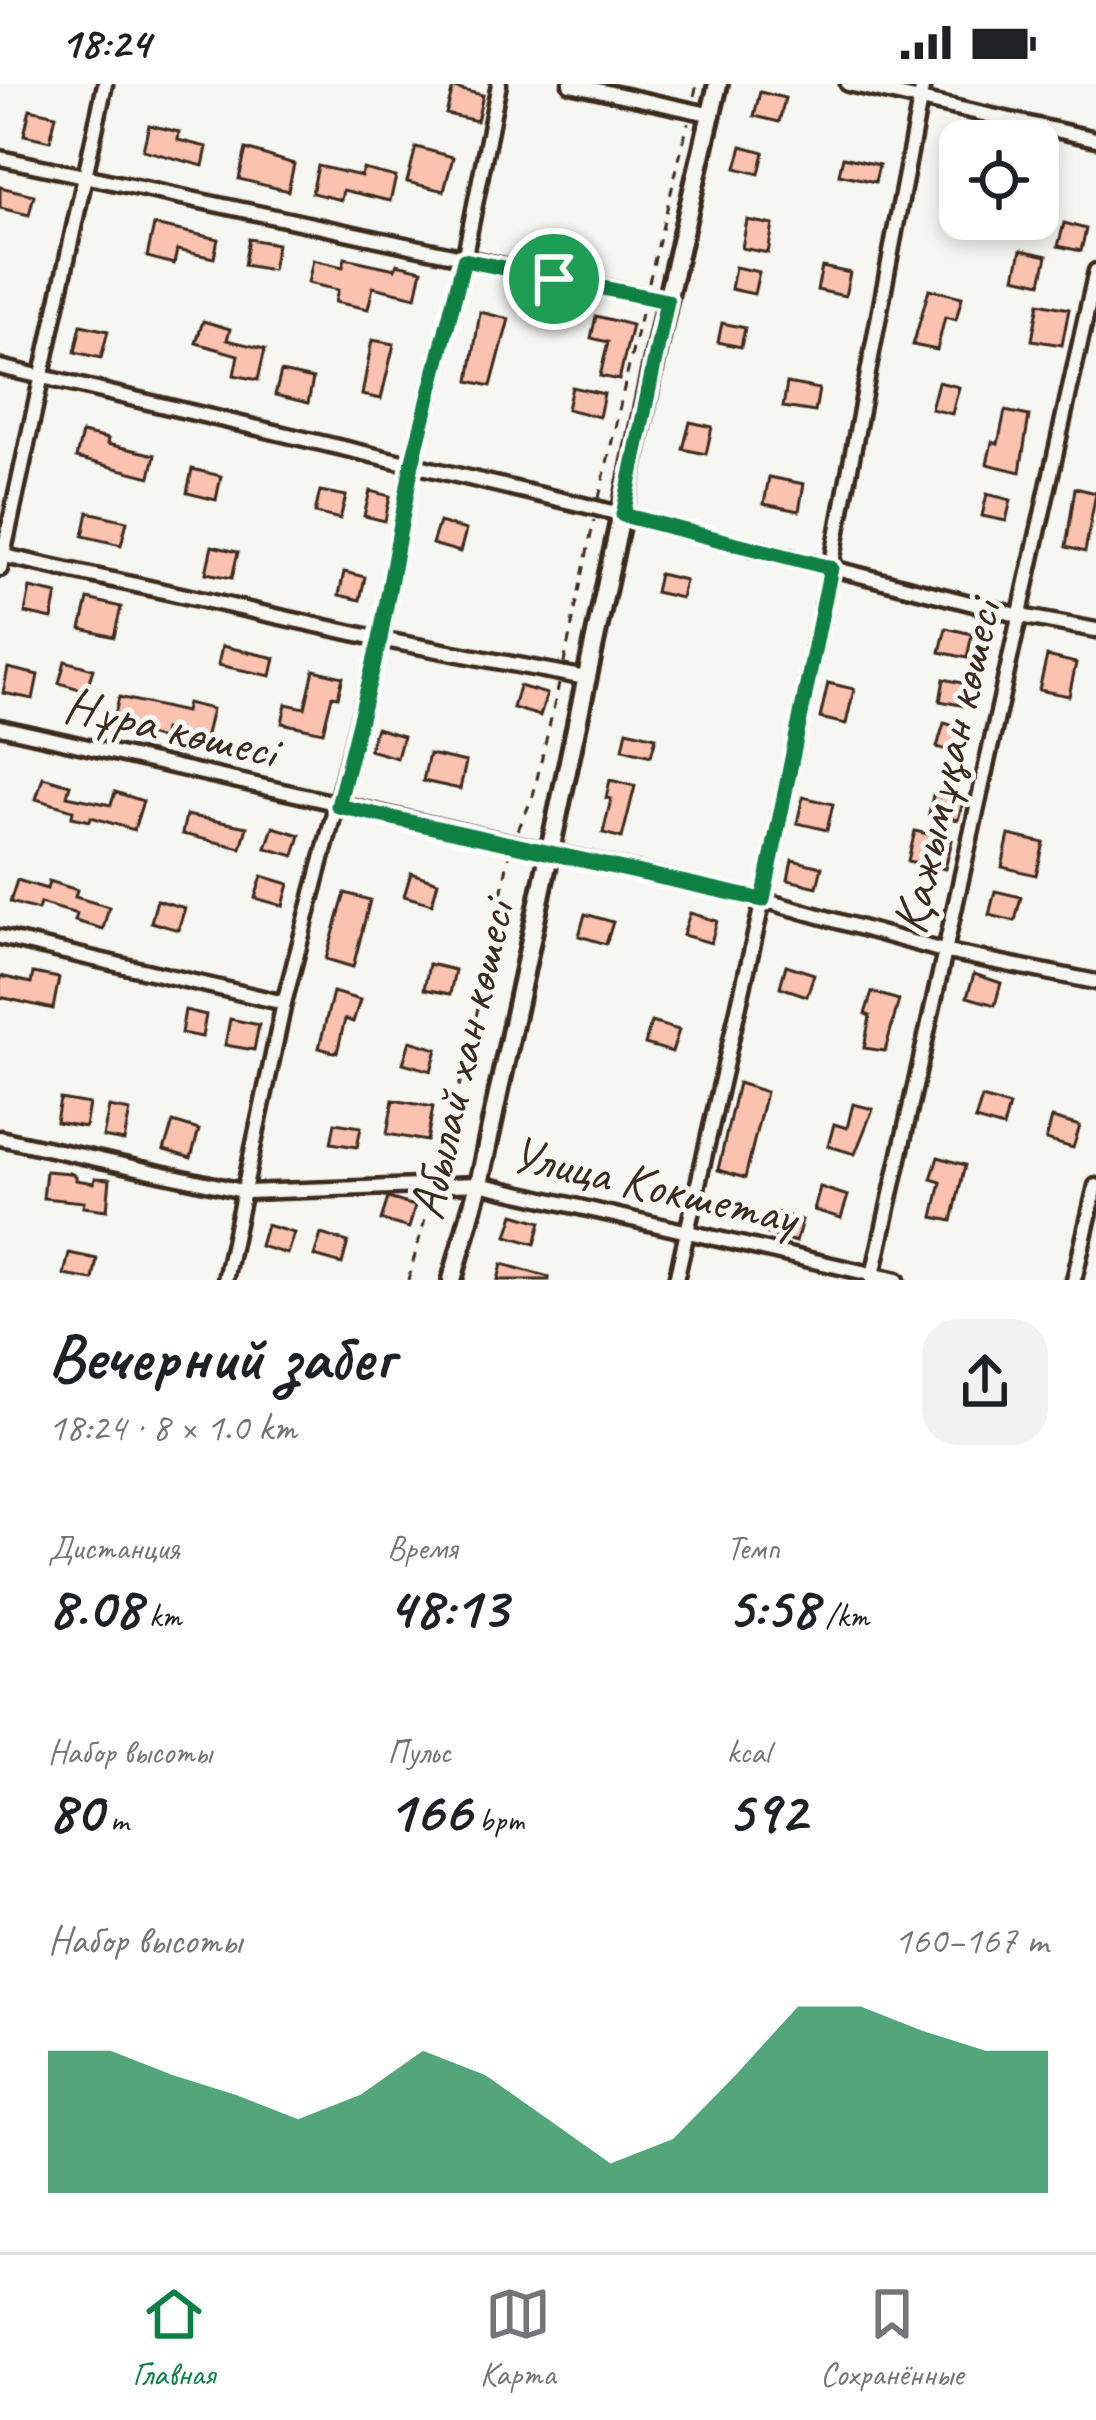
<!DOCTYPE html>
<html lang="ru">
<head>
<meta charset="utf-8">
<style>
  :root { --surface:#fff; --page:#f2f2f2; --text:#202124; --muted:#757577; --line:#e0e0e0; --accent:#0b8043 }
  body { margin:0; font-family:Caveat,sans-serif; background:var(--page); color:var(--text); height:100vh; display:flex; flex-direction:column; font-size:45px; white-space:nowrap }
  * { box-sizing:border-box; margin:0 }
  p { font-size:39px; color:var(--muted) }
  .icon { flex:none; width:66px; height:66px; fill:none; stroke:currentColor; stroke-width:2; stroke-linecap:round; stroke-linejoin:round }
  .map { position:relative; height:1196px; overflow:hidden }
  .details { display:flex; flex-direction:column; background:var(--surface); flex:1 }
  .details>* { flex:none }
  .controls { position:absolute; left:939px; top:36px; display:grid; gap:24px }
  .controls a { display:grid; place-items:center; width:120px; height:120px; border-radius:24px; background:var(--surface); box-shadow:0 6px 18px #0003; font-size:60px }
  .pin { position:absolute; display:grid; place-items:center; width:102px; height:102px; color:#fff; margin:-51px; border:6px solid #fff; border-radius:50%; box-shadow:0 3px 12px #0007 }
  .round { display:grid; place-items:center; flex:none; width:126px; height:126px; border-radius:36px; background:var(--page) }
  .headline { display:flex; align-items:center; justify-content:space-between; height:204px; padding:0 48px }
  h1 { font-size:66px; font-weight:600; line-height:90px }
  .metrics { display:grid; grid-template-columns:repeat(3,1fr); gap:18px; height:204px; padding:12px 48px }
  .metrics div { display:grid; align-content:center }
  .metrics b { font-size:60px; font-weight:600 }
  .metrics small { font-size:33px; font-weight:400 }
  .metrics p { font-size:33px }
  .chart { height:336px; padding:24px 48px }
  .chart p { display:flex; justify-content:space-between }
  .chart svg { width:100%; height:216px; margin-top:12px; fill:var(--accent); opacity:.7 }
  .status { display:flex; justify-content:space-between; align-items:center; height:84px; padding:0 60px; background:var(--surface); direction:ltr }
  .status svg { height:33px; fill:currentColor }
  .tabs { display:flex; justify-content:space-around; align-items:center; height:168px; border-top:3px solid var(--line); background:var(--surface); font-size:33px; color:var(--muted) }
  .tabs a { display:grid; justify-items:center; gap:6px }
  .tabs .current { color:var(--accent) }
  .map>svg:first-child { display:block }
  .building { fill:#fbc2b0; stroke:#3b2a1e; stroke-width:3 }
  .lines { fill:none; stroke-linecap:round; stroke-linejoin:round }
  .minor-casing { stroke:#3b2a1e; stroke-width:21 }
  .tertiary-casing { stroke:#3b2a1e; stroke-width:26 }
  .path { stroke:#3b2a1e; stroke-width:3; stroke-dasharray:9 9; stroke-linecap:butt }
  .minor { stroke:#f6f6f2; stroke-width:12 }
  .tertiary { stroke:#f6f6f2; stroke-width:16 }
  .route-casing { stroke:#fff; stroke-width:24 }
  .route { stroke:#0b8043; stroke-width:15 }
  .labels { text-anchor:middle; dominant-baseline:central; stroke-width:10; stroke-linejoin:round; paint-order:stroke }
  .street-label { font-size:51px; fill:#3b2a1e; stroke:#f6f6f2 }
</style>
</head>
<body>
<div class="status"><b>18:24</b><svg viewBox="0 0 49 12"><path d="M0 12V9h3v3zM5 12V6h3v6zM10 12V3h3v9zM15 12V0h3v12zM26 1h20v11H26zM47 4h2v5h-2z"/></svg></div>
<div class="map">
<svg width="1096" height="1196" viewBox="0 0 1096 1196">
  <rect width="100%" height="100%" fill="#f6f6f2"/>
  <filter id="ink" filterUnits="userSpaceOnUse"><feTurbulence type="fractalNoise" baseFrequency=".00833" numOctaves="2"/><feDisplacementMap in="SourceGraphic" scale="24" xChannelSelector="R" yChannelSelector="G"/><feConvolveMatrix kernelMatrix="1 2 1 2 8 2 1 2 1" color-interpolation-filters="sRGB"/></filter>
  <g filter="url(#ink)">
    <g class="building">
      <path d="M 453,4 L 483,11 L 477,37 L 446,30 Z"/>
      <path d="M 760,8 L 785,14 L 779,38 L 754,32 Z"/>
      <path d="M 30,25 L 56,31 L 50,57 L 24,51 Z"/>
      <path d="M 149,41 L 179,48 L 178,56 L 207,63 L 203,82 L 143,66 Z"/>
      <path d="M 742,62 L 764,68 L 759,90 L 736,84 Z"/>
      <path d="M 416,63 L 453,73 L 444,107 L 407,98 Z"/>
      <path d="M 246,65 L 294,80 L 288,107 L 239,95 Z"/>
      <path d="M 843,73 L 879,81 L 875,98 L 839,90 Z"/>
      <path d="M 318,82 L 361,92 L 363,85 L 396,93 L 390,117 L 343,106 L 341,116 L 312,109 Z"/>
      <path d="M 0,103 L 34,111 L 29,131 L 0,124 Z"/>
      <path d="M 747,136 L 773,141 L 768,169 L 742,164 Z"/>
      <path d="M 1064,139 L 1086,145 L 1081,167 L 1058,162 Z"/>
      <path d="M 154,141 L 218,155 L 214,174 L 177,166 L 174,180 L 147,173 Z"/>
      <path d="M 249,155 L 277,160 L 272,186 L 244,181 Z"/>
      <path d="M 1021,166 L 1047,172 L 1041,199 L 1015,193 Z"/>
      <path d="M 345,174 L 395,185 L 397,180 L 422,186 L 416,213 L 373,203 L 368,225 L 335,218 L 338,206 L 308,199 L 313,176 L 343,183 Z"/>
      <path d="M 735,183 L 759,188 L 754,210 L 731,205 Z"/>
      <path d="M 822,183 L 850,189 L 845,212 L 817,206 Z"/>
      <path d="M 929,205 L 962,213 L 956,236 L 945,233 L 937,266 L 913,261 Z"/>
      <path d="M 1039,219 L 1069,225 L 1062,261 L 1032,256 Z"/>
      <path d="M 480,228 L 509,235 L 491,302 L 469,297 Z"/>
      <path d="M 596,232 L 632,241 L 619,296 L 600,292 L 608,258 L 591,254 Z"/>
      <path d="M 203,237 L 230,245 L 227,256 L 265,265 L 258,296 L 234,291 L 238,271 L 196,259 Z"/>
      <path d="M 722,239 L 745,244 L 741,263 L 718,258 Z"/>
      <path d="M 81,241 L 108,247 L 101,274 L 75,268 Z"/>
      <path d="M 372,256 L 394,260 L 381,315 L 362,311 Z"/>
      <path d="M 281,288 L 313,295 L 308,319 L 275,311 Z"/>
      <path d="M 938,298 L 959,303 L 952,330 L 931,325 Z"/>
      <path d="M 787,299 L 819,305 L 815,328 L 783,323 Z"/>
      <path d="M 572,303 L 604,310 L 599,333 L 567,325 Z"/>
      <path d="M 1005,327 L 1029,332 L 1020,388 L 987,380 L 992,358 L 998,360 Z"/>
      <path d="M 690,338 L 712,343 L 706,370 L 683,365 Z"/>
      <path d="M 82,349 L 108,355 L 107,360 L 155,371 L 150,393 L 76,374 Z"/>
      <path d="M 192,385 L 221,392 L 216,416 L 187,409 Z"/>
      <path d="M 769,393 L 804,400 L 799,427 L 764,420 Z"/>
      <path d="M 1075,404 L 1096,409 L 1085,468 L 1066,463 Z"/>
      <path d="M 320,407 L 346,412 L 340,435 L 315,429 Z"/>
      <path d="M 370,407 L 390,412 L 385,437 L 364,432 Z"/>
      <path d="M 987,410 L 1011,416 L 1006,437 L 982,432 Z"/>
      <path d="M 88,428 L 127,437 L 121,461 L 83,452 Z"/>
      <path d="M 439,438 L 466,446 L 460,468 L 432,460 Z"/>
      <path d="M 212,462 L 238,468 L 232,494 L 206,489 Z"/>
      <path d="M 344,488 L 365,493 L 360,516 L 339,511 Z"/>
      <path d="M 659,490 L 685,496 L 681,514 L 655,508 Z"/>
      <path d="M 30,504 L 57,510 L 52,535 L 25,529 Z"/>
      <path d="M 88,515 L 121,523 L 114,553 L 81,545 Z"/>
      <path d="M 946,544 L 972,550 L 967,574 L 940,568 Z"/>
      <path d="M 222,562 L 275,574 L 271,592 L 218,581 Z"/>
      <path d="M 1047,572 L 1076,579 L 1069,612 L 1039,606 Z"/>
      <path d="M 65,577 L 93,585 L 86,607 L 59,599 Z"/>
      <path d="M 8,584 L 38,591 L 33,615 L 3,609 Z"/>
      <path d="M 314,586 L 343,593 L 338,613 L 332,612 L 323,648 L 282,639 L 286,620 L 305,624 Z"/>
      <path d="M 944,595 L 975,602 L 970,623 L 940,617 Z"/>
      <path d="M 828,599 L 854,605 L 846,640 L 820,634 Z"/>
      <path d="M 519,602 L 547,610 L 540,632 L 513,624 Z"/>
      <path d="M 119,613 L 185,628 L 187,619 L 212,625 L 205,655 L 164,646 L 162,655 L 112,643 Z"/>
      <path d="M 944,639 L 966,645 L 959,670 L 937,663 Z"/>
      <path d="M 376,644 L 403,652 L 397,674 L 369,666 Z"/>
      <path d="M 627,646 L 656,653 L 651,672 L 623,665 Z"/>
      <path d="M 429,670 L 466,678 L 460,705 L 423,697 Z"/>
      <path d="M 43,693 L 70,701 L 67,712 L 111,721 L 115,708 L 143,717 L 134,746 L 91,733 L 90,737 L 72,733 L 73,726 L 36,715 Z"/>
      <path d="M 610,696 L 635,702 L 622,754 L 603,749 L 611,715 L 606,714 Z"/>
      <path d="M 933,711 L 963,718 L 958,736 L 929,730 Z"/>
      <path d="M 803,713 L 833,720 L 827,746 L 797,739 Z"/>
      <path d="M 186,731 L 247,743 L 241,764 L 182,750 Z"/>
      <path d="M 273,743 L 300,751 L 294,772 L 266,764 Z"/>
      <path d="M 915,747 L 952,756 L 945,785 L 908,777 Z"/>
      <path d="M 1009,751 L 1044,759 L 1036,791 L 1002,783 Z"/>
      <path d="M 792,776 L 822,783 L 817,803 L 788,796 Z"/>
      <path d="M 411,789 L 438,798 L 432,820 L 404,812 Z"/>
      <path d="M 262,792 L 289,800 L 283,822 L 255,814 Z"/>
      <path d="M 17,796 L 47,805 L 49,797 L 77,806 L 75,813 L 109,823 L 103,845 L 75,837 L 77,830 L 40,819 L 38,826 L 10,818 Z"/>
      <path d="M 995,807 L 1021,813 L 1015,837 L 989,831 Z"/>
      <path d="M 345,809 L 370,816 L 353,883 L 326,875 Z"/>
      <path d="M 157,816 L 185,824 L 178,846 L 151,838 Z"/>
      <path d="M 690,829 L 717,837 L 711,859 L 683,851 Z"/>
      <path d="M 585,830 L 613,838 L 606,860 L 579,852 Z"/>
      <path d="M 429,880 L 455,886 L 450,910 L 424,905 Z"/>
      <path d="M 786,881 L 814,890 L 807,912 L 780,903 Z"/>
      <path d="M 33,889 L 59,894 L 53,925 L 0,913 L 0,892 L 31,899 Z"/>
      <path d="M 974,890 L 1001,899 L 995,921 L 967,913 Z"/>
      <path d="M 333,908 L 360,916 L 353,938 L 345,935 L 337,969 L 319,964 Z"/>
      <path d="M 872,908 L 899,916 L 885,967 L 864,964 L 870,932 L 865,930 Z"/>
      <path d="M 185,926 L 206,931 L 202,953 L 181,949 Z"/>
      <path d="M 230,935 L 259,941 L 254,966 L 225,961 Z"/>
      <path d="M 651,938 L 679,946 L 672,968 L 645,960 Z"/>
      <path d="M 410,957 L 437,965 L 431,987 L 403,979 Z"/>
      <path d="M 738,999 L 766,1008 L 745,1094 L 718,1086 Z"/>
      <path d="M 982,1014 L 1009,1022 L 1003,1044 L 975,1036 Z"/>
      <path d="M 60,1015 L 89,1020 L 85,1043 L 56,1038 Z"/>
      <path d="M 393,1016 L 433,1023 L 427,1057 L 387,1050 Z"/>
      <path d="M 853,1020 L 873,1025 L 855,1070 L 828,1062 L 834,1040 L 847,1044 Z"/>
      <path d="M 109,1023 L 130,1027 L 124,1057 L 103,1053 Z"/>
      <path d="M 1052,1034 L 1080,1042 L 1073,1064 L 1046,1056 Z"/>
      <path d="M 173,1038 L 199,1046 L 191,1074 L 164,1066 Z"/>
      <path d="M 335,1039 L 361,1043 L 357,1063 L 331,1059 Z"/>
      <path d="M 938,1073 L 965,1081 L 952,1137 L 933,1133 L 941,1098 L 931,1095 Z"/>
      <path d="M 46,1087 L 70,1089 L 76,1092 L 76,1096 L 94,1099 L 95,1094 L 110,1095 L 107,1126 L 83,1123 L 84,1118 L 43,1114 Z"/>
      <path d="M 820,1103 L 848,1112 L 841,1134 L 814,1126 Z"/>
      <path d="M 388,1114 L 415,1122 L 409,1144 L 381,1136 Z"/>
      <path d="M 775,1128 L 802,1136 L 796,1158 L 768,1150 Z"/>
      <path d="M 514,1130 L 541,1138 L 535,1160 L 507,1152 Z"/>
      <path d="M 266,1141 L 294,1149 L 287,1170 L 260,1162 Z"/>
      <path d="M 321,1150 L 348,1158 L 342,1180 L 314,1172 Z"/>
      <path d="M 69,1169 L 97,1175 L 93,1196 L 64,1191 Z"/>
      <path d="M 502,1180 L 549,1193 L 549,1196 L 498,1196 Z"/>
    </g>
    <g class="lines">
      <defs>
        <g id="minor">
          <path d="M 570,0 L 713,31"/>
          <path d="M 848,0 L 1096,55"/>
          <path d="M 0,74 L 667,217"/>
          <path d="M 0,283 L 596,424 L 1021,532 L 1096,546"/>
          <path d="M 0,471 L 380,555 L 586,594"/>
          <path d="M 0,485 L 105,0"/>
          <path d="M 0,643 L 763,816 L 943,867 L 1096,898"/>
          <path d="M 0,853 L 284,919"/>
          <path d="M 0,1054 L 247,1108 L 479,1100 L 897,1196"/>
          <path d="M 225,1196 L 284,919 L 380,555 L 412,379 L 464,176 L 499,0"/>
          <path d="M 676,1196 L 763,816 L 831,484 L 923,0"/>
          <path d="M 872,1196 L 1096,187"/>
          <path d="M 1074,1196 L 1096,1102"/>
        </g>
        <path id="tertiary" d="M 452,1196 L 479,1100 L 667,217 L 718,0"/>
      </defs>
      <use href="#minor" class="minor-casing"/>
      <use href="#tertiary" class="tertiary-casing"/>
      <g class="path">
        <path d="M 694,12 L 697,0"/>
        <path d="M 649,198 L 688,39"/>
        <path d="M 599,414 L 642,225"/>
        <path d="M 564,579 L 594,436"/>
        <path d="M 518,746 L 533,712 L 559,600"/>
        <path d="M 438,1090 L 476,933 L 509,772"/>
        <path d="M 408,1196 L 430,1117"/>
      </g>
      <use href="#minor" class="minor"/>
      <use href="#tertiary" class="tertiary"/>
    </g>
  </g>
  <g class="lines" filter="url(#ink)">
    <defs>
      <path id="route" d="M 464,176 L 667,217 L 623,431 L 831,484 L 763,816 L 338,722 L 380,555 L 412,380 Z"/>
    </defs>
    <use href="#route" class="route-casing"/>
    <use href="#route" class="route"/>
  </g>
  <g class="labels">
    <g class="street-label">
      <text transform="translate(171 643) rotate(13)">Нұра көшесі</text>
      <text transform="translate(946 683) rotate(-77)">Қажымұқан көшесі</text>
      <text transform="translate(461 976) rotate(-77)">Абылай хан көшесі</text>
      <text transform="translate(654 1101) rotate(13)">Улица Кокшетау</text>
    </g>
  </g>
</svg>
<div class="controls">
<a><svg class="icon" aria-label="locate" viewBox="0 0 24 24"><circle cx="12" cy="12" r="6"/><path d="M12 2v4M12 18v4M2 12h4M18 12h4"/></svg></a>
</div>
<div class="pin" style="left:554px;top:195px;background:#1e9e55"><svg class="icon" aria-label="arrive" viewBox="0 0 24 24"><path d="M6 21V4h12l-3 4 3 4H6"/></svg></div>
</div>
<section class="details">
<div class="headline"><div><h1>Вечерний забег</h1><p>18:24 · 8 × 1.0 km</p></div><a class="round"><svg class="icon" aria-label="share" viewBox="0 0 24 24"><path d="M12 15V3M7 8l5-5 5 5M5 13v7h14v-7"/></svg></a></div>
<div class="metrics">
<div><p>Дистанция</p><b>8.08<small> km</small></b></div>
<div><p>Время</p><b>48:13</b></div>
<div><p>Темп</p><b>5:58<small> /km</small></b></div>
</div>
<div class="metrics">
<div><p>Набор высоты</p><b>80<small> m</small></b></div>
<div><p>Пульс</p><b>166<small> bpm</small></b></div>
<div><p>kcal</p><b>592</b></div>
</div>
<div class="chart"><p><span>Набор высоты</span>160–167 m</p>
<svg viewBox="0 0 160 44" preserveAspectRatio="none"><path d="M0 44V15L10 15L20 20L30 24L40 29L50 24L60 15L70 20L80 29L90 38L100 33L110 20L120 6L130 6L140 11L150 15L160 15V44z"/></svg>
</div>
</section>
<nav class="tabs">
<a class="current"><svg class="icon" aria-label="home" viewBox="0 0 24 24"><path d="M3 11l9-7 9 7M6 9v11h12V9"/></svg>Главная</a>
<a><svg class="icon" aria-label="map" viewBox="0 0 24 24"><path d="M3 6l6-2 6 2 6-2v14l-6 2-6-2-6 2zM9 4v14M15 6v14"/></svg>Карта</a>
<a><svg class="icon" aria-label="saved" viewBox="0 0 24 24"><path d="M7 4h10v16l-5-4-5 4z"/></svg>Сохранённые</a>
</nav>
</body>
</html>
